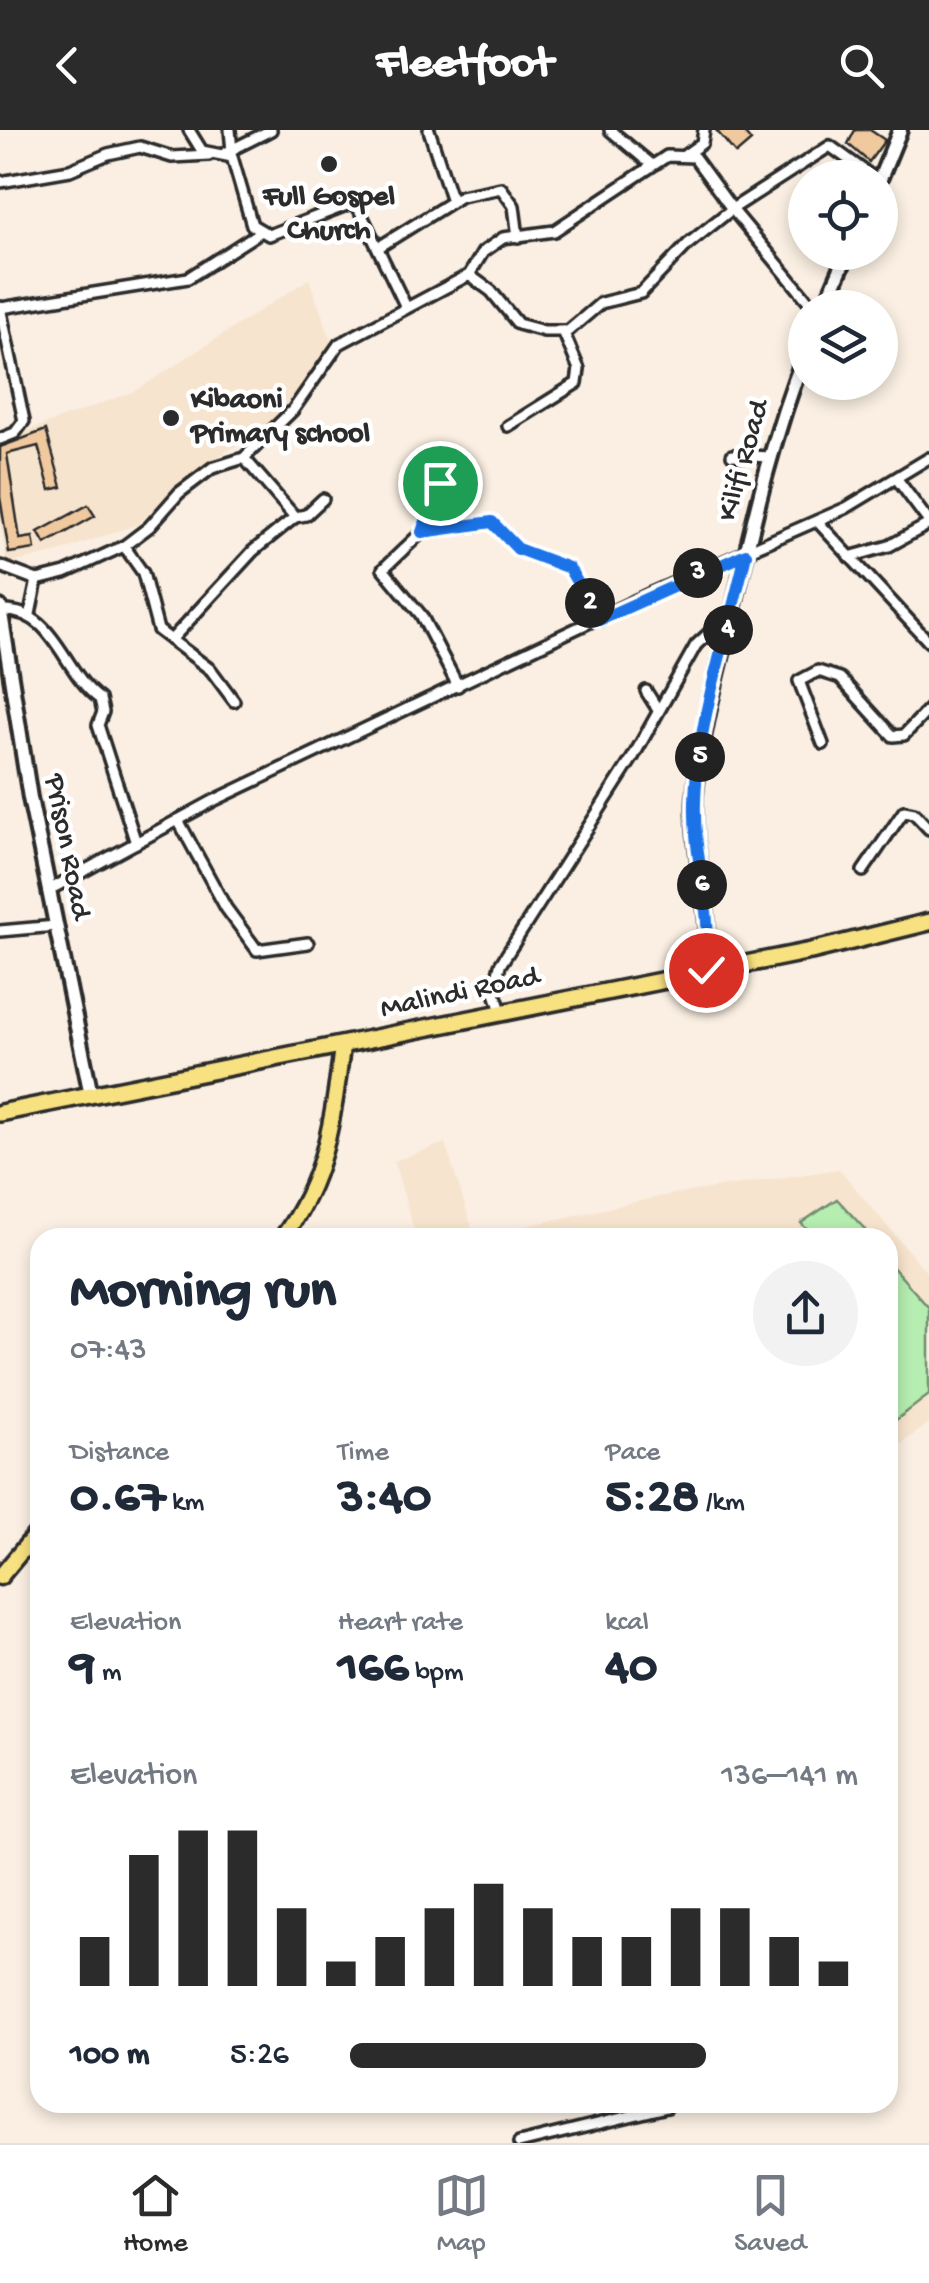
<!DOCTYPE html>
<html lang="en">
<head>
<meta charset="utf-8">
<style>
  :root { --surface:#fff; --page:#f2f2f3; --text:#1f2937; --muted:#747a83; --line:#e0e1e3; --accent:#2b2b2b }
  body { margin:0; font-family:"Gochi Hand",sans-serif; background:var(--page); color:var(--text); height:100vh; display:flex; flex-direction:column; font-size:38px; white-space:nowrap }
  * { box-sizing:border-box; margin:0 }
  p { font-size:32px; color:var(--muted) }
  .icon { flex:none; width:55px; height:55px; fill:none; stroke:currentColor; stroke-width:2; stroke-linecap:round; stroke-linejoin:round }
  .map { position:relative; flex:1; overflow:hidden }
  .drawer { position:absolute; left:30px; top:1098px; width:868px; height:885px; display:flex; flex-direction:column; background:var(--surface); border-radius:30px; box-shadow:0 5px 15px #0003 }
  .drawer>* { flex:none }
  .fabs { position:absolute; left:788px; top:30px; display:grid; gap:20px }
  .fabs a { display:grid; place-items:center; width:110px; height:110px; border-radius:50%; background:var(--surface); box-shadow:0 5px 15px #0003; font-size:50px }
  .pin { position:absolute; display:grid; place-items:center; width:85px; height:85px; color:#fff; margin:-42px; border:5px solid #fff; border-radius:50%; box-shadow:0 2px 10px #0007 }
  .km { position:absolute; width:50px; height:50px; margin:-25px; border-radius:50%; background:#222; color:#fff; font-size:28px; line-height:50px; text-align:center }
  .round { display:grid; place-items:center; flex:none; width:105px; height:105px; border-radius:52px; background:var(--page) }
  .headline { display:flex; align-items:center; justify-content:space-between; height:170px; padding:0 40px }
  h1 { font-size:55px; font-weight:800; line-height:75px }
  .stats { display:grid; grid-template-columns:repeat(3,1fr); gap:15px; height:170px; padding:10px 40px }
  .stats div { display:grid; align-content:center }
  .stats b { font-size:50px; font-weight:800 }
  .stats small { font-size:28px; font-weight:400 }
  .stats p { font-size:28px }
  .chart { height:280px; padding:20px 40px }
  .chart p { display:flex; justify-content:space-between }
  .chart svg { width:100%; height:180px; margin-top:10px; stroke:var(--accent); stroke-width:6 }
  ul { padding:0 40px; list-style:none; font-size:32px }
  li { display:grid; grid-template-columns:160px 120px 1fr; align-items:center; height:75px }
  li i { height:25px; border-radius:12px; background:var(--accent) }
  header { display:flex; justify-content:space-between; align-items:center; height:130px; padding:0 40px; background:var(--accent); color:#fff; font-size:45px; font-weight:800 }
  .dock { display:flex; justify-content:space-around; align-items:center; height:140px; border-top:2px solid var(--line); background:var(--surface); font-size:28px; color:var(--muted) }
  .dock a { display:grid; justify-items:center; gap:5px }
  .dock .selected { color:var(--accent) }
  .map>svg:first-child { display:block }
  .built { fill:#f7e4ce }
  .green { fill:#b6edb0; stroke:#708c6e; stroke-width:2.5 }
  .building { fill:#f0c99f; stroke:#2b2b2b; stroke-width:2.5 }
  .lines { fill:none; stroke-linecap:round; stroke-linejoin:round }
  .street-casing { stroke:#2b2b2b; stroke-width:16 }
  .secondary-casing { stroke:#2b2b2b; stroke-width:20 }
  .primary-casing { stroke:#2b2b2b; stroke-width:21 }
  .highway-casing { stroke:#2b2b2b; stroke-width:22 }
  .street { stroke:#fff; stroke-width:9 }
  .secondary { stroke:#fff; stroke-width:12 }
  .primary { stroke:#f8e181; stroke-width:14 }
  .highway { stroke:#f8e181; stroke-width:15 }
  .route-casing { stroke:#fff; stroke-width:20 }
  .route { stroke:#1a73e8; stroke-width:12 }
  .poi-dot { fill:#2b2b2b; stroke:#fff; stroke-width:4 }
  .labels { text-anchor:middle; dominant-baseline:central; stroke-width:9; stroke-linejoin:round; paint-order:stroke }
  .poi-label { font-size:30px; font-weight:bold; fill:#2b2b2b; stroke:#fff }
  .street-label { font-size:30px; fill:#2b2b2b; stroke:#fff }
</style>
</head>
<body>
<header><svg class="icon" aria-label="back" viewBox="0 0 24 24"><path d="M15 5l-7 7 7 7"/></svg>Fleetfoot<svg class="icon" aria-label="search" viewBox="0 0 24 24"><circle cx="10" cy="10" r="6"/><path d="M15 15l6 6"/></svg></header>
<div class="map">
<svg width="929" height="2013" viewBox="0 0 929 2013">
  <rect width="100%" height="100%" fill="#faefe2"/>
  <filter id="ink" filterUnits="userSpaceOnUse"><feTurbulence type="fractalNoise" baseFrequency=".01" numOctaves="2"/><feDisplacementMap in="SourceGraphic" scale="20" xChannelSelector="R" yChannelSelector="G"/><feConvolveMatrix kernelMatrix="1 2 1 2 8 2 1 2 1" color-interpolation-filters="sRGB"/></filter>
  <g filter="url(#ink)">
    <g class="built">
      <path d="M 309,149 L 334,218 L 268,296 L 186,347 L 138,394 L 58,422 L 7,434 L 0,389 L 0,311 L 135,261 Z"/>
      <path d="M 445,1013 L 475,1107 L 668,1065 L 839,1039 L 929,1145 L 929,1293 L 888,1324 L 888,1108 L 416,1107 L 394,1031 Z"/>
    </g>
    <g class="green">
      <path d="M 837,1069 L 872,1107 L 814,1107 L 801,1093 Z"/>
      <path d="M 890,1134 L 929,1178 L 929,1265 L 888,1296 Z"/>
    </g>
    <g class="building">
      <path d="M 716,0 L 742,0 L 751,11 L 736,24 Z"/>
      <path d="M 855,0 L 870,0 L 885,10 L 869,32 L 848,14 Z"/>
      <path d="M 46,300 L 62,357 L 50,360 L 38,316 L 7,324 L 20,409 L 33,407 L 35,419 L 9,423 L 0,367 L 0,317 Z"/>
      <path d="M 88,375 L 95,386 L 45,414 L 38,402 Z"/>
    </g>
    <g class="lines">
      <defs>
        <g id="street">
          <path d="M 189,0 L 202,21 L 232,27 L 252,95 L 269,105 L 349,74 L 357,75 L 406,177"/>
          <path d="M 230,0 L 232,21"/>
          <path d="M 429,0 L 452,71"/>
          <path d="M 610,0 L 652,35"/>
          <path d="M 225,23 L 271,0"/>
          <path d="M 685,25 L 702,13 L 704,0"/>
          <path d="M 0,52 L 70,40 L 108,24 L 140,17 L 172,27 L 209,25"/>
          <path d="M 379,117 L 461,66 L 501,58 L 514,76 L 518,107"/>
          <path d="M 469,145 L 491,161 L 518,194 L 544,201 L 568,201 L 601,173 L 641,163 L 688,114 L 732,79 L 814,178"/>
          <path d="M 1,178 L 188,148 L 260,102"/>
          <path d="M 508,296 L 577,253 L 579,239 L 563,201"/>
          <path d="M 0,309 L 15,303 L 24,291 L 0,177"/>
          <path d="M 732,325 L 770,327"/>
          <path d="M 244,328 L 295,387 L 306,385 L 323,369"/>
          <path d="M 897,349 L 929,392"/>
          <path d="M 817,391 L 929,512"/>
          <path d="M 422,402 L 434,363 L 451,336"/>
          <path d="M 124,416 L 143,443 L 158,500 L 211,540 L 234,571"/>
          <path d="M 849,427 L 889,416 L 929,394"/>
          <path d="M 0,436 L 37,450"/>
          <path d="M 37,450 L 65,443 L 124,416 L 149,397 L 179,363 L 212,338 L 244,328 L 293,280 L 339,214 L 469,145 L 483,122 L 503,108 L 554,101 L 667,26 L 694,27 L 732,79 L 830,16 L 874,48"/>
          <path d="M 1,481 C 55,478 62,542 100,569 L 103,582 L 98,595 L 136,713"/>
          <path d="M 30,484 L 37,450"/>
          <path d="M 171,510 L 253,421 L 295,387"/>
          <path d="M 458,556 L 421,485 L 383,439 L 422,402 L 492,392 L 518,419 L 569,438 L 599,491"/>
          <path d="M 646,561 L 658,580"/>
          <path d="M 823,614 L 799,551 L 818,541 L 840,548 L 893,606 L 904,605 L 929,579"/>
          <path d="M 178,690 L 226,778 L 257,820 L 308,813"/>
          <path d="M 863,741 L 904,681 L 914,683 L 929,699"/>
          <path d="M 49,760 L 215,670 L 651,463 L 846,378 L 929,328"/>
          <path d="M 0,801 L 56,796"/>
          <path d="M 502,884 L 494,860 L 500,835 L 633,627 L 696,515 L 730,484"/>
          <path d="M 519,2013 L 667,1977"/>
        </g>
        <g id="secondary">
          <path d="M 880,49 L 900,0"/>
          <path d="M 824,178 L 848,122"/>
          <path d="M 0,477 L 30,668 L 91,965"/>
          <path d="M 706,839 C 714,781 691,725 695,666 C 700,606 717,546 731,488 C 752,398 771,310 805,224"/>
        </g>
        <g id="primary">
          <path d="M 282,1108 C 326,1049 333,988 342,917"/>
          <path d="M 0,1447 L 40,1399"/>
        </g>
        <path id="highway" d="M 0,983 L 811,821 L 929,792"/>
      </defs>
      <use href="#street" class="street-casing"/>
      <use href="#secondary" class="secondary-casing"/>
      <use href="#primary" class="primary-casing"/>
      <use href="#highway" class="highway-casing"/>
      <use href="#street" class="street"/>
      <use href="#secondary" class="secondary"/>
      <use href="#primary" class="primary"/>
      <use href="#highway" class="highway"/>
    </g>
  </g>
  <g class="lines" filter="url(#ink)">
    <defs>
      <path id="route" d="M 440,353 L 422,402 L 492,392 L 518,419 L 569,438 L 599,490 L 746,424 C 728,504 697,589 695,672 C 693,729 714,783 706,840"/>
    </defs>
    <use href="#route" class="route-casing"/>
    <use href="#route" class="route"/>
  </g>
  <g class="poi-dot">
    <circle cx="329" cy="34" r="10"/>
    <circle cx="171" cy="288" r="10"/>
  </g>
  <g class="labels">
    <g class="poi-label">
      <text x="329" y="68">Full Gospel<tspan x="329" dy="34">Church</tspan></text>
      <text x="191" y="271" text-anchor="start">Kibaoni<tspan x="191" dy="34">Primary school</tspan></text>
    </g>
    <g class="street-label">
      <text transform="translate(745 331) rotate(-74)">Kilifi Road</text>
      <text transform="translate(66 717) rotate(79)">Prison Road</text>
      <text transform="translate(460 864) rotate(-12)">Malindi Road</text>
    </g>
  </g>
</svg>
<div class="fabs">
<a><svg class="icon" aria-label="locate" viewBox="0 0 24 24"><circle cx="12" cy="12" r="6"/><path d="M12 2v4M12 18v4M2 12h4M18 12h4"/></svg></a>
<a><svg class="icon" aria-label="layers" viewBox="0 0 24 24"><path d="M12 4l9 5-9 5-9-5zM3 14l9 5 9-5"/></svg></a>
</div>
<div class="pin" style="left:440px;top:353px;background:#1e9e55"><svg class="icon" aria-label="arrive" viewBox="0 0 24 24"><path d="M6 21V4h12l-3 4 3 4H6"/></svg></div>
<div class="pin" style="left:706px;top:840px;background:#d93025"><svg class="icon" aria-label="check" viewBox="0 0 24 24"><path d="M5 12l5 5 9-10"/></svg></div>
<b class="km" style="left:590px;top:473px">2</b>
<b class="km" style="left:698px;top:443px">3</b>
<b class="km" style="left:728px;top:500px">4</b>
<b class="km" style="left:700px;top:627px">5</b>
<b class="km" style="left:702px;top:755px">6</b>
<section class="drawer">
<div class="headline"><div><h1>Morning run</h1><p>07:43</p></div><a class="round"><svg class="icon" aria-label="share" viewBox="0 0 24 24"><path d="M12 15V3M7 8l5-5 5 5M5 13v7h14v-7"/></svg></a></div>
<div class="stats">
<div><p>Distance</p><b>0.67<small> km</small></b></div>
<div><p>Time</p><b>3:40</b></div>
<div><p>Pace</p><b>5:28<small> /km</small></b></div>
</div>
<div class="stats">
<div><p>Elevation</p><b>9<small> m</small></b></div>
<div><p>Heart rate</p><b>166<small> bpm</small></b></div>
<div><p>kcal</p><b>40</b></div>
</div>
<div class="chart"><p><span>Elevation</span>136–141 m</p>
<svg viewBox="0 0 160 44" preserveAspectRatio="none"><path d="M5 44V32M15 44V12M25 44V6M35 44V6M45 44V25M55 44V38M65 44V32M75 44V25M85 44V19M95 44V25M105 44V32M115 44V32M125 44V25M135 44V25M145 44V32M155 44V38"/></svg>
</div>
<ul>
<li><b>100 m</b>5:26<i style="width:70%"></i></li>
</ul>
</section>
</div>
<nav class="dock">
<a class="selected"><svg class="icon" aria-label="home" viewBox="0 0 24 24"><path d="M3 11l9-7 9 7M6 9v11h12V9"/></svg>Home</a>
<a><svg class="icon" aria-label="map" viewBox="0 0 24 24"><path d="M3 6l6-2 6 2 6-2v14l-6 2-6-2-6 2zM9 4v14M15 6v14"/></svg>Map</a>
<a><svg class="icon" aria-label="saved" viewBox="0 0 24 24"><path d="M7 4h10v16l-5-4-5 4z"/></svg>Saved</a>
</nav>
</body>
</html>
